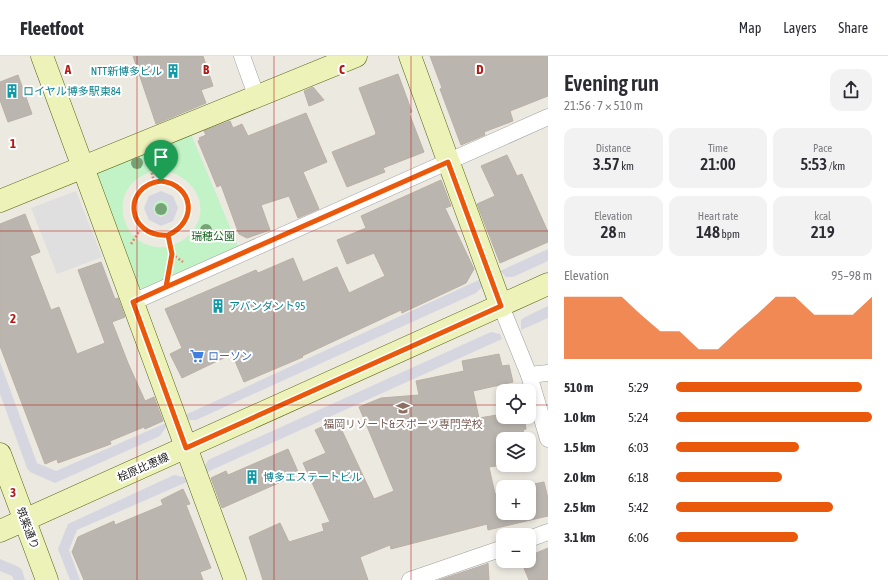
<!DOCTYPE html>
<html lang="en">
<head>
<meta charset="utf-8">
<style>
  :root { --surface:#fff; --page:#f2f2f3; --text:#2b2b33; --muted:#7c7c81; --line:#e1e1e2; --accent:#ea580c }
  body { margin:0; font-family:"Asap Condensed","Noto Sans JP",sans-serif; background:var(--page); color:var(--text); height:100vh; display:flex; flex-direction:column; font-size:15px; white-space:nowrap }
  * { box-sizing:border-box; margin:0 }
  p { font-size:13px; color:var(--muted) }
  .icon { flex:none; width:22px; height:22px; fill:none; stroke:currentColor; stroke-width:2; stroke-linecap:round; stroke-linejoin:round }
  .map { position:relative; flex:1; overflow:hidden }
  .drawer { display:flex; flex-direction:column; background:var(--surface); width:340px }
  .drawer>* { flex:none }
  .buttons { position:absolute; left:496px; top:328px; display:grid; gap:8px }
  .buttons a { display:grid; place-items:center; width:40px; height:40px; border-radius:8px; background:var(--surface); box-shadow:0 2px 6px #0003; font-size:20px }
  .pin { position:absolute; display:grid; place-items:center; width:34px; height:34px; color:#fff; margin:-41px -17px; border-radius:50% 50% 50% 0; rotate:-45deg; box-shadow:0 0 4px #0007 }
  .pin .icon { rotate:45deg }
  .round { display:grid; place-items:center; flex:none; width:42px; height:42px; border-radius:12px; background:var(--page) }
  .overview { display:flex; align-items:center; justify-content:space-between; height:68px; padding:0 16px }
  h1 { font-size:22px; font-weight:600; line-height:30px }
  .figures { display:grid; grid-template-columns:repeat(3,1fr); gap:6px; height:68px; padding:4px 16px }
  .figures div { display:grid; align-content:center; border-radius:10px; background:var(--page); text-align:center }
  .figures b { font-size:17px; font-weight:600 }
  .figures small { font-size:11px; font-weight:400 }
  .figures p { font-size:11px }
  .chart { height:112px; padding:8px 16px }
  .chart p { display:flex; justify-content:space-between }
  .chart svg { width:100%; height:72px; margin-top:4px; fill:var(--accent); opacity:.7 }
  ul { padding:0 16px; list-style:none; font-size:13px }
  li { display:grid; grid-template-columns:64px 48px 1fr; align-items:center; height:30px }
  li i { height:10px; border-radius:5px; background:var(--accent) }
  header { display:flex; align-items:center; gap:24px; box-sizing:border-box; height:56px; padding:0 20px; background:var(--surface); border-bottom:1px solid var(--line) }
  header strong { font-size:19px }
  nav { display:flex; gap:22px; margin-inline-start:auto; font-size:14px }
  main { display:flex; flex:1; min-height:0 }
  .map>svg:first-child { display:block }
  .park { fill:#c1f3c7; fill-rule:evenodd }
  .parking { fill:#dfdfdf }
  .plaza { fill:#d6d6e1; fill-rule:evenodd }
  .building { fill:#bbb5af; stroke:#bbb0a5 }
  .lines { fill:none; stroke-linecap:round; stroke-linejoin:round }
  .street-casing { stroke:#9f9f9f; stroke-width:17 }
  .secondary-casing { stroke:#58650f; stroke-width:23 }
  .path { stroke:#eb8473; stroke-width:2.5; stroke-dasharray:2 2; stroke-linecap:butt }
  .street { stroke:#fff; stroke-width:16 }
  .secondary { stroke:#edf2b9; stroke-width:22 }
  .tree { fill:#76a477 }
  .route-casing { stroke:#fff; stroke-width:8 }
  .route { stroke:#ea580c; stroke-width:5 }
  .grid { fill:none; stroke:#b21914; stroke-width:1; stroke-opacity:0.55 }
  .labels { text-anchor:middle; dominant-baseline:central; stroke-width:4; stroke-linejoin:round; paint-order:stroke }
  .culture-label { font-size:11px; fill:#0d838f; stroke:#fff; text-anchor:start }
  .park-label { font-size:11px; fill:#166c20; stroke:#fff }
  .shop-label { font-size:11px; fill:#366cbe; stroke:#fff; text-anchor:start }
  .education-label { font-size:11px; fill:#785e54; stroke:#fff }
  .street-label { font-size:11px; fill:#1b1b1b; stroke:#fff }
  .grid-label { font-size:13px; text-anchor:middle; font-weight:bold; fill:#b21914; stroke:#fff; stroke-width:4; stroke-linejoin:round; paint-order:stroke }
</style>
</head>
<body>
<header>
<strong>Fleetfoot</strong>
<nav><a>Map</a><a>Layers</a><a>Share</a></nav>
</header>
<main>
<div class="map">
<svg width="548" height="524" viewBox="0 0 548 524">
  <rect width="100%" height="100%" fill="#ece9e1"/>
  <g class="park">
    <path d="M 191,78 L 238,190 L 143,233 L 137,230 L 97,121 L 99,115 ZM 161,114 C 192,118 213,149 192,176 C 185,184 176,189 166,191 C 117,197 102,121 161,114 Z"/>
    <circle cx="161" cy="152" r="8"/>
  </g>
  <path class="parking" d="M 76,135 L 102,201 L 57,218 L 31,152 Z"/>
  <g class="plaza">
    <path d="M 161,135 L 173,140 L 178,152 L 173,165 L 161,170 L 149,164 L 144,152 L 149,140 ZM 161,144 L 167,147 L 169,152 L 167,158 L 161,161 L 155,158 L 153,152 L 155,147 Z"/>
    <path d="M 548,193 L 548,205 L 513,221 L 506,221 L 500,215 Z"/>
    <path d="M 481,223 L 482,231 L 476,237 L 196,364 L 189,364 L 185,359 Z"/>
    <path d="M 548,250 L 548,262 L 521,274 L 521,264 L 525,261 Z"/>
    <path d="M 491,276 L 500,278 L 502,283 L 205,417 L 204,412 L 208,404 Z"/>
    <path d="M 0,306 L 37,407 L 56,415 L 166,367 L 166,371 L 160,380 L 55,427 L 30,416 L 27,412 L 0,338 Z"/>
    <path d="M 174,419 L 184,421 L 187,426 L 77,474 L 69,494 L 80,524 L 70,524 L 58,493 L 68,468 Z"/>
    <path d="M 0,503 L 19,511 L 22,514 L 25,524 L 14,524 L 12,520 L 0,515 Z"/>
  </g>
  <g class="building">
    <path d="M 133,0 L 203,0 L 213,30 L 201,34 L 206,47 L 156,68 Z"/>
    <path d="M 430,0 L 548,0 L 548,40 L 510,55 L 513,65 L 484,76 L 485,79 L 461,89 L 440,33 L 442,32 Z"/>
    <path d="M 398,18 L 412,56 L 409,57 L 424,96 L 383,112 L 385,116 L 347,131 L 332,96 L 375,79 L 376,77 L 359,32 Z"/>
    <path d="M 18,19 L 32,58 L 8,66 L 0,44 L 0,26 Z"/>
    <path d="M 313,31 L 324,44 L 309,50 L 304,35 Z"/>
    <path d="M 306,57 L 327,106 L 303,116 L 319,153 L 298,162 L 289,140 L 261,149 L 270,174 L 247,182 L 239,178 L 221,129 L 217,131 L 198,85 L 200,84 L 199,82 L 206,79 L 204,75 L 230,65 L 233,72 L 242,68 L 248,80 Z"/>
    <path d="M 507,99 L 517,120 L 522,118 L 548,176 L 548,186 L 500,207 L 477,148 L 495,140 L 481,110 Z"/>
    <path d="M 441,124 L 451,150 L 445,152 L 474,213 L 466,227 L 402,257 L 401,254 L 302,300 L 303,301 L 244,326 L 232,298 L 182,322 L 170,298 L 182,292 L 165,253 L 256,214 L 258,217 L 293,202 L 303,226 L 337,211 L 349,237 L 385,220 L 374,197 L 347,208 L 337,184 L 366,172 L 361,160 Z"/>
    <path d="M 25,158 L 40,196 L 30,200 L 51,254 L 59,251 L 77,298 L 105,287 L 78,214 L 101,206 L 113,238 L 115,243 L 118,242 L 125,261 L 112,266 L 128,307 L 145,345 L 154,341 L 163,365 L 145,373 L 144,371 L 110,385 L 111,388 L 58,407 L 57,403 L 45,408 L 0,290 L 0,168 Z"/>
    <path d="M 499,298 L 502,310 L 509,309 L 513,326 L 473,335 L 479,362 L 503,358 L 503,361 L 524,361 L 526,373 L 523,374 L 525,383 L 503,383 L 503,409 L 489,411 L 495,438 L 503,436 L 503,457 L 529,457 L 529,429 L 544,426 L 548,442 L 548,460 L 488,474 L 487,468 L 391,493 L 390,489 L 360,501 L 368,524 L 263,524 L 249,481 L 280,467 L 289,486 L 324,475 L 322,468 L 330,466 L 303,407 L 326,397 L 315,374 L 337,364 L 374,443 L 394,435 L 359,351 L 381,342 L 419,339 L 416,325 L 464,315 L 462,305 Z"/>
    <path d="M 288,393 L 299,418 L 222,452 L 211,422 L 226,415 L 228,419 Z"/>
    <path d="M 183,433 L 190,448 L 186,449 L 211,512 L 200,516 L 203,524 L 84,524 L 72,496 L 78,481 L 114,465 L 115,469 L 163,449 L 161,444 Z"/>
    <path d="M 548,492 L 548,524 L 529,524 L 521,505 L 529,505 L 529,500 Z"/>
    <path d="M 488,507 L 489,524 L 439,524 L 487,508 Z"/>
  </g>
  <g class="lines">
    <defs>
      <g id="street">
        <path d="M 242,0 L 256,39"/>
        <path d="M 133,246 L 548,61"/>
        <path d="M 501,250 L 529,319 L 548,383"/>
        <path d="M 529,319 L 548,317"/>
        <path d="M 529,483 L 548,476"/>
        <path d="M 410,524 L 503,492"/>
      </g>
      <g id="secondary">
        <path d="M 42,0 L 235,524"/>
        <path d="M 410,0 L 501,250"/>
        <path d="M 0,145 L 356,0"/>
        <path d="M 0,398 L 47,524"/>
        <path d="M 0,475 L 548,228"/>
      </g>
    </defs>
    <use href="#street" class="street-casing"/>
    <use href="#secondary" class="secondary-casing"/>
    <g class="path">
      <path d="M 149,105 L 154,126"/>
      <circle cx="161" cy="152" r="27"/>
      <path d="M 168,179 L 172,198 L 169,212"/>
      <path d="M 131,188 L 142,171"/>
      <path d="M 172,198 L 183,206"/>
    </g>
    <use href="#street" class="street"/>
    <use href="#secondary" class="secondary"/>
  </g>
  <g class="tree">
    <circle cx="137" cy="107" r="6"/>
    <circle cx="161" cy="153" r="6"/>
    <circle cx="206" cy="174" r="6"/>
  </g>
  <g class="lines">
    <defs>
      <path id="route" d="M 161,125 C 194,129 198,166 168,179 L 172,198 L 166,231 L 133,246 L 186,392 L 501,250 L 448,106 L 166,231 L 172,198 L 168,179 C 127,182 121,130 161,125"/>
    </defs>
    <use href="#route" class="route-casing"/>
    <use href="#route" class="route"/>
  </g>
  <path class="grid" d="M 137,0 L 137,524M 274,0 L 274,524M 411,0 L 411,524M 0,175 L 548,175M 0,349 L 503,349M 529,349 L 548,349"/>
  <defs>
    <symbol id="building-bare" viewBox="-9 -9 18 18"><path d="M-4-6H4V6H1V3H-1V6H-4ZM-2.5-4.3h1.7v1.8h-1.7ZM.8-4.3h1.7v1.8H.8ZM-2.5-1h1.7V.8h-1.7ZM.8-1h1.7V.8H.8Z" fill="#0f9aa8" stroke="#fff" stroke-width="2.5" paint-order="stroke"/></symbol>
    <symbol id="supermarket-bare" viewBox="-9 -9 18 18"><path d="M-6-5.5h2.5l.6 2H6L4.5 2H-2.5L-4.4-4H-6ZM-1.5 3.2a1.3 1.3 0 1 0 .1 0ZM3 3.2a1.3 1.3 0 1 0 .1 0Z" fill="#3f7fe0" stroke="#fff" stroke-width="2.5" paint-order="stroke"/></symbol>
    <symbol id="university-bare" viewBox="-9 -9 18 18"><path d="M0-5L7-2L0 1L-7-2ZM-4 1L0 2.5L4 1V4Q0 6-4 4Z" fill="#8d6e63" stroke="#fff" stroke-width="2.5" paint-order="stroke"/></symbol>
  </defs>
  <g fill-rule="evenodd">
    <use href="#building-bare" x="163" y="5" width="20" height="20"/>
    <use href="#building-bare" x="2" y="25" width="20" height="20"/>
    <use href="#building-bare" x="208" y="240" width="20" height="20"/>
    <use href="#supermarket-bare" x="187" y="290" width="20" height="20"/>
    <use href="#university-bare" x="393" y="342" width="20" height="20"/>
    <use href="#building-bare" x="242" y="411" width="20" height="20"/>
  </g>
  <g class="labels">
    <g class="culture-label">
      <text x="162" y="15" text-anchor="end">NTT新博多ビル</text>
      <text x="23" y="35">ロイヤル博多駅東84</text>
      <text x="229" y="250">アバンダント95</text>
      <text x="263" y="421">博多エステートビル</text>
    </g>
    <g class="park-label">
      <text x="213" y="180">瑞穂公園</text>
    </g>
    <g class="shop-label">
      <text x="208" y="300">ローソン</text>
    </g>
    <g class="education-label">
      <text x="403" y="368">福岡リゾート&amp;スポーツ専門学校</text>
    </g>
    <g class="street-label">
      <text transform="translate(143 411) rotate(-24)">桧原比恵線</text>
      <text transform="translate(28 472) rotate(69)">筑紫通り</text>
    </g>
  </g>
  <g class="grid-label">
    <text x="68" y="18">A</text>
    <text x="206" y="18">B</text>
    <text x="342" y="18">C</text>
    <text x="480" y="18">D</text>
    <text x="13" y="92">1</text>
    <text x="13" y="267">2</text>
    <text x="13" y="441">3</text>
  </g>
</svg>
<div class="buttons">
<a><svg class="icon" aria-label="locate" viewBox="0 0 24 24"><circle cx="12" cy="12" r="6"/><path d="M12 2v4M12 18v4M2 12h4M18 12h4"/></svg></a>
<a><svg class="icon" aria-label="layers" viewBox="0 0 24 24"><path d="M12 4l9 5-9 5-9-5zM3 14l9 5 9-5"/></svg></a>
<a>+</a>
<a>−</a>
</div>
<div class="pin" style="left:161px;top:125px;background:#1e9e55"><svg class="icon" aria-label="arrive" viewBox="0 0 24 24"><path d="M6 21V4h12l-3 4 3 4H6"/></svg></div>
</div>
<section class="drawer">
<div class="overview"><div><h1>Evening run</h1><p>21:56 · 7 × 510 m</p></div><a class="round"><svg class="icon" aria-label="share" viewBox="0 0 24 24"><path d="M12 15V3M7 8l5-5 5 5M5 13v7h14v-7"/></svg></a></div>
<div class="figures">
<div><p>Distance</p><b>3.57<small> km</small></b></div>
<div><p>Time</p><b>21:00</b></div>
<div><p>Pace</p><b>5:53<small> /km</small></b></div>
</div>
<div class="figures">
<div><p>Elevation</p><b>28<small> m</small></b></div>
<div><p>Heart rate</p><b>148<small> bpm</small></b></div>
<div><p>kcal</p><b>219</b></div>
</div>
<div class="chart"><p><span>Elevation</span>95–98 m</p>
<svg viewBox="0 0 160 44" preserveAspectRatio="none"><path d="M0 44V6L10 6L20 6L30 6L40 17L50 27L60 27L70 38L80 38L90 27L100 17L110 6L120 6L130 17L140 17L150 17L160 6V44z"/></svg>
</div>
<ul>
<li><b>510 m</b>5:29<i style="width:95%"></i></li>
<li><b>1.0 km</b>5:24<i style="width:100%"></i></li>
<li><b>1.5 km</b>6:03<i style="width:63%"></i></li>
<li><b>2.0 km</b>6:18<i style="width:54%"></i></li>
<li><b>2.5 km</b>5:42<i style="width:80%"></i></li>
<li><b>3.1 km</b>6:06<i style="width:62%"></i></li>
</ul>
</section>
</main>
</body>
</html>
